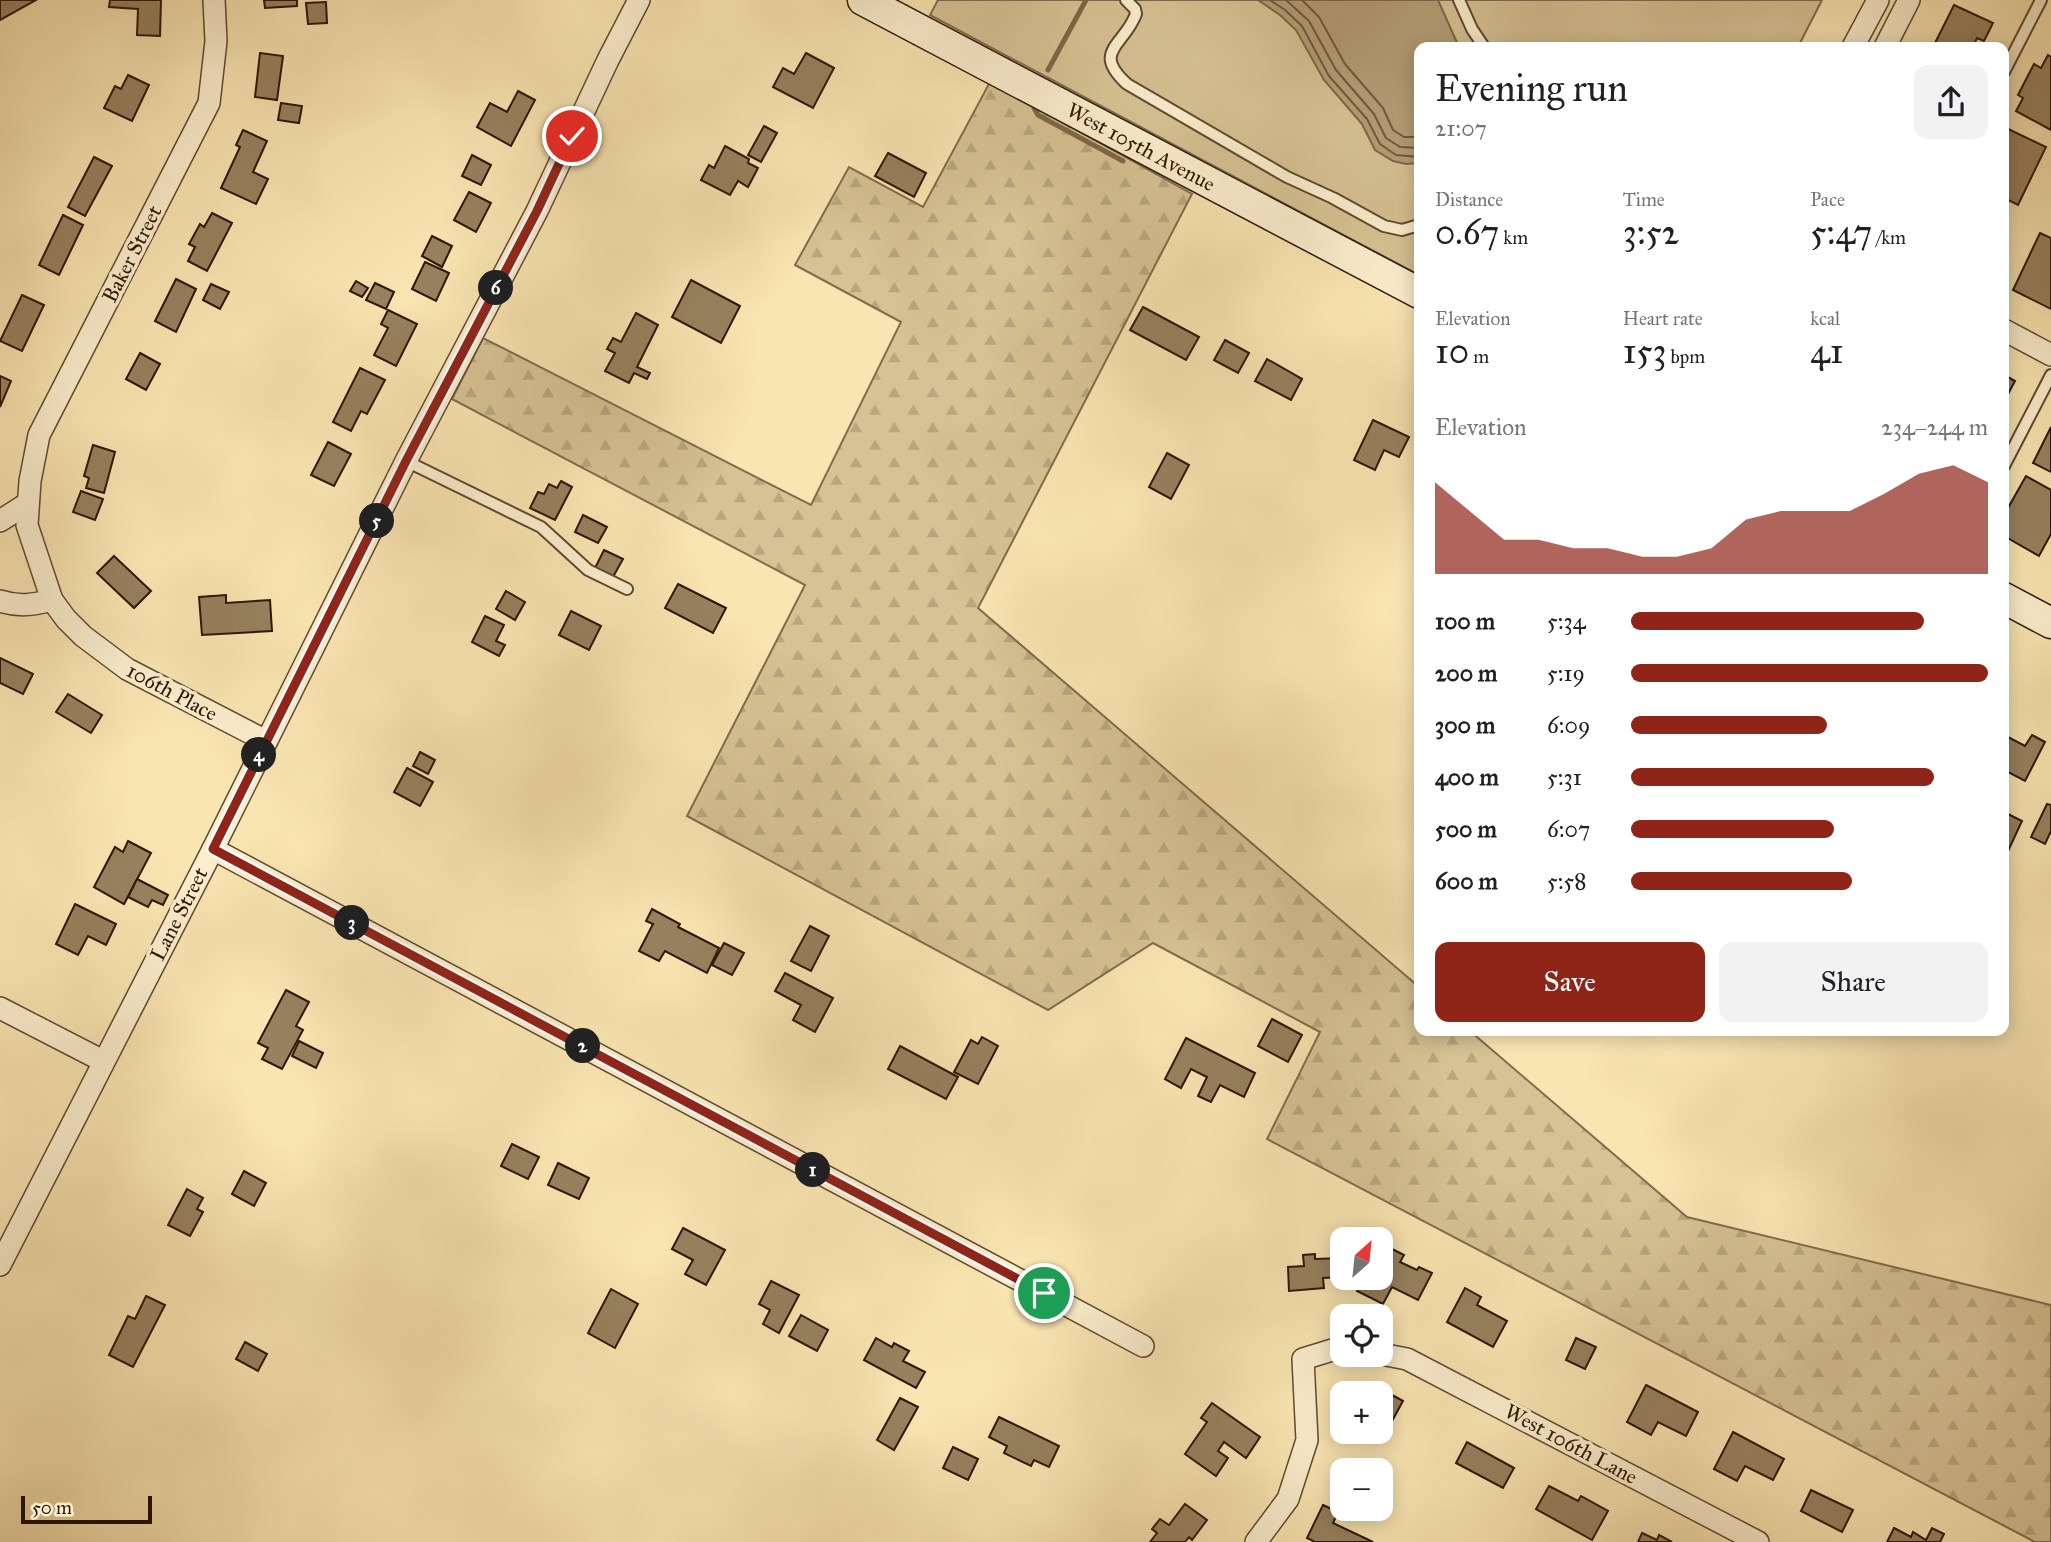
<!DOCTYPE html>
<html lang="en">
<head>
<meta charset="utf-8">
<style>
  :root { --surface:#fff; --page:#f2f2f2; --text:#202124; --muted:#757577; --accent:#8f2418 }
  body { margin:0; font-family:"IM FELL Great Primer",serif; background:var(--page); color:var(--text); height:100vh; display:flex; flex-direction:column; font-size:26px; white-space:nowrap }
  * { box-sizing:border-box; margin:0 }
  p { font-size:23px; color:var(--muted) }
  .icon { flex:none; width:38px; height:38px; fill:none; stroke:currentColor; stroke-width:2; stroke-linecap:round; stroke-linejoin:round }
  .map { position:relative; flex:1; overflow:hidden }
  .drawer { position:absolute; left:1414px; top:42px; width:595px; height:994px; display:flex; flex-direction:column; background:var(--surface); border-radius:14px; box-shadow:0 4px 18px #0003 }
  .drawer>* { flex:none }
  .needle { width:46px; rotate:27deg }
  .fabs { position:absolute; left:1330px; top:1227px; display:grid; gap:14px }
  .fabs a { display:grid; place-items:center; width:63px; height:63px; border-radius:14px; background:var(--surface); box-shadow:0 4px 18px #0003; font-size:35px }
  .scale { position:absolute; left:21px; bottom:18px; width:131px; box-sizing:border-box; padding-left:7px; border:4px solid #2d1503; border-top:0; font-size:19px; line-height:24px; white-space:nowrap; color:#2d1503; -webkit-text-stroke:5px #fbeecd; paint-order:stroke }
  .pin { position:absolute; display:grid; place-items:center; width:60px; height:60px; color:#fff; margin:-30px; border:4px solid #fff; border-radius:50%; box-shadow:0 2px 7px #0007 }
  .km { position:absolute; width:35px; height:35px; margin:-18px; border-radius:50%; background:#222; color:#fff; font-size:19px; line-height:35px; text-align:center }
  .round { display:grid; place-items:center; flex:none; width:74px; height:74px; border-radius:14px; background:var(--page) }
  .head { display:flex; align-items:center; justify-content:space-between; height:119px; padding:0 21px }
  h1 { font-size:38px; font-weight:600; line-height:52px }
  .stats { display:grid; grid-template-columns:repeat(3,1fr); gap:10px; height:119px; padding:7px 21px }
  .stats div { display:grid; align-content:center }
  .stats b { font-size:35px; font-weight:600 }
  .stats small { font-size:19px; font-weight:400 }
  .stats p { font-size:19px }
  .chart { height:196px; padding:14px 21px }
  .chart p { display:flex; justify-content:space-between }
  .chart svg { width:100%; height:126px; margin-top:7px; fill:var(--accent); opacity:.7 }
  .button { display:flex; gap:14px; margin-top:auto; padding:14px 21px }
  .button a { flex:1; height:80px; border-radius:14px; background:var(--accent); color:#fff; font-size:28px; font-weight:600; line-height:80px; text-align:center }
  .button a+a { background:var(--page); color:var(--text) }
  ul { padding:0 21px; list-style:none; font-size:23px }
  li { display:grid; grid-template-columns:112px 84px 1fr; align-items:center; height:52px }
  li i { height:18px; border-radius:9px; background:var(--accent) }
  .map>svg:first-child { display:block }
  .grass { fill:#d6c294; stroke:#826c4c; stroke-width:2 }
  .forest { fill:url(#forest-firs); stroke:#826c4c; stroke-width:2 }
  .water { fill:#b49e76; stroke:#7e6748; stroke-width:2 }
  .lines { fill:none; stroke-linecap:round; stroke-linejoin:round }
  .shore { stroke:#705a3c; stroke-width:2 }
  .stream { stroke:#7e6748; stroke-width:5 }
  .building { fill:#97815e; stroke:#2d1503; stroke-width:2 }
  .lane-casing { stroke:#60492f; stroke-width:14 }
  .street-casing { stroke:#60492f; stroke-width:24 }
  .secondary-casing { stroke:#2d1503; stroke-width:33 }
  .lane { stroke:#fbeecd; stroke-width:10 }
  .street { stroke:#fbeecd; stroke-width:21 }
  .secondary { stroke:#fbeecd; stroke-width:30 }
  .route-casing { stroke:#fff; stroke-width:14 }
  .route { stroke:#8f2418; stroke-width:9 }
  .labels { text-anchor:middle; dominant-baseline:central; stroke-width:7; stroke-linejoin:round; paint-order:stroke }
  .street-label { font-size:21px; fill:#2d1503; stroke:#fbeecd }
</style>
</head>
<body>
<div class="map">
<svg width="2051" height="1542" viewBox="0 0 2051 1542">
  <defs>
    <pattern id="forest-firs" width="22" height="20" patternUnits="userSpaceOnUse" patternTransform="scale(1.75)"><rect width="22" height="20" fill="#d6c294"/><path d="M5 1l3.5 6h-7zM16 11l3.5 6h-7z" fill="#b8a67e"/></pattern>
  </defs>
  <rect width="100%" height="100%" fill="#f9e5b2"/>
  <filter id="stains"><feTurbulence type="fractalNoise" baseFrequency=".00286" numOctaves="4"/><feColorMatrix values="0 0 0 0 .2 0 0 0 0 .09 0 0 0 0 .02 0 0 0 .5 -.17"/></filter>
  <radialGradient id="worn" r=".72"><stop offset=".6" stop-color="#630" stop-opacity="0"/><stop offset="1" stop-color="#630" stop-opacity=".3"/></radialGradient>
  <path class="grass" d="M 938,0 L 1822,0 L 1798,47 L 1419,47 L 1419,275 L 930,15 Z"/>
  <path class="forest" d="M 990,82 L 1192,194 L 978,608 L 1419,987 L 1419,1031 L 1470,1031 L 1687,1217 L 2051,1305 L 2051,1542 L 2035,1542 L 1267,1139 L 1320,1032 L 1153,943 L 1048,1010 L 687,816 L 805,585 L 452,399 L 483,338 L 811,505 L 901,322 L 795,265 L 849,167 L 923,207 Z"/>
  <path class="water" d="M 1258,0 L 1438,0 L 1459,47 L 1419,47 L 1419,163 L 1406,164 L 1393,161 L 1375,150 L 1362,124 L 1324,80 L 1296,30 L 1280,15 Z"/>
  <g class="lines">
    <g class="shore">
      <path d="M 1270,0 L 1285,10 L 1302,26 L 1329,76 L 1367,119 L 1380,144 L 1396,155 L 1419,157"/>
      <path d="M 1286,0 L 1309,21 L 1336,70 L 1374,114 L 1386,138 L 1400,147 L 1419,148"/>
      <path d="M 1302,0 L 1319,17 L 1345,64 L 1383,108 L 1393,130 L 1404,137 L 1419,137"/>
    </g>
    <g class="stream">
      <path d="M 1048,70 L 1086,0"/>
      <path d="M 1034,108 L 1038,115 L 1123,161"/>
    </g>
  </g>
  <g class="building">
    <path d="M 0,0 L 36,0 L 0,20 Z"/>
    <path d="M 110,0 L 161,0 L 160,36 L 137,35 L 138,9 L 109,7 Z"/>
    <path d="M 264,0 L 297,0 L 297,6 L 265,8 Z"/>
    <path d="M 326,2 L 327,23 L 308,24 L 306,3 Z"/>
    <path d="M 1954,5 L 1993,23 L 1984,41 L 1977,38 L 1973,47 L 1933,47 Z"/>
    <path d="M 260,53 L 283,56 L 277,100 L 255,97 Z"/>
    <path d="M 806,53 L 834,68 L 813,108 L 773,87 L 783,68 L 794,74 Z"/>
    <path d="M 2048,55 L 2051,57 L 2051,130 L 2016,111 L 2023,98 L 2018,95 L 2034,64 L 2041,68 Z"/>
    <path d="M 128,75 L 149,85 L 132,121 L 104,108 L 115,86 L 121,89 Z"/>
    <path d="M 518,91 L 535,100 L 511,146 L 477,127 L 490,103 L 507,112 Z"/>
    <path d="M 281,103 L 302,106 L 299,123 L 278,120 Z"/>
    <path d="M 764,126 L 777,133 L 761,162 L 748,155 Z"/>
    <path d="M 2004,127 L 2046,147 L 2018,205 L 2004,198 Z"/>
    <path d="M 243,130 L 267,141 L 253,172 L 268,179 L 256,204 L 221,188 L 240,147 L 236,145 Z"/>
    <path d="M 725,146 L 749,159 L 748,163 L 758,168 L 748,187 L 738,181 L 730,195 L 701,180 L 709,165 L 714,168 Z"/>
    <path d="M 888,153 L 926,173 L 914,197 L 875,176 Z"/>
    <path d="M 472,155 L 491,165 L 481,185 L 462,176 Z"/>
    <path d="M 94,157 L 112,166 L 85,216 L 68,207 Z"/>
    <path d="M 469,192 L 491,203 L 476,232 L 454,220 Z"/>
    <path d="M 212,213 L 232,223 L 207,271 L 188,261 L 195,247 L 189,244 L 200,224 L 204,227 Z"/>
    <path d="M 63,215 L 83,225 L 59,275 L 39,265 Z"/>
    <path d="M 2040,233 L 2051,238 L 2051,309 L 2013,290 Z"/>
    <path d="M 432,236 L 452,246 L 442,267 L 422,256 Z"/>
    <path d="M 425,262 L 449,273 L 436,301 L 412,289 Z"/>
    <path d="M 176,279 L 196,289 L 176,332 L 155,321 Z"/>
    <path d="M 691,280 L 740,306 L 721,343 L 672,317 Z"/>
    <path d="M 356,281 L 368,288 L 362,297 L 350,291 Z"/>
    <path d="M 375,283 L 394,292 L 386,309 L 366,300 Z"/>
    <path d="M 211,284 L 229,292 L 220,309 L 203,300 Z"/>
    <path d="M 22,295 L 44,305 L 22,351 L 0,341 Z"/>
    <path d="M 1143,307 L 1199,337 L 1186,360 L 1130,330 Z"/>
    <path d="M 388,310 L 417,324 L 396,366 L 374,355 L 388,328 L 381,324 Z"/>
    <path d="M 636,313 L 658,325 L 637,367 L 650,373 L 647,379 L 634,373 L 629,383 L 605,371 L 615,353 L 607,349 L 613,338 L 621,342 Z"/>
    <path d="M 1225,340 L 1249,353 L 1238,373 L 1214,360 Z"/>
    <path d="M 140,353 L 160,364 L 146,390 L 126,379 Z"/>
    <path d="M 1267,359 L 1302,379 L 1291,400 L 1255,381 Z"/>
    <path d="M 360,368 L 385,380 L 367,414 L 361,411 L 351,431 L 333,422 Z"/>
    <path d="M 2004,375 L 2015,381 L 2006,398 L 2004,397 Z"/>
    <path d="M 0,376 L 11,381 L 0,407 Z"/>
    <path d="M 1373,420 L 1409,437 L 1399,457 L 1384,450 L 1375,470 L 1354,460 Z"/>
    <path d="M 2051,427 L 2051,472 L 2033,463 Z"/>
    <path d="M 328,442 L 351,454 L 334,486 L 311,475 Z"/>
    <path d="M 93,445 L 115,452 L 104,493 L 86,488 L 89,478 L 84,476 Z"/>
    <path d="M 1167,453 L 1189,465 L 1171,499 L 1149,487 Z"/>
    <path d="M 2026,476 L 2051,490 L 2051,534 L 2039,556 L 2004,536 L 2004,515 Z"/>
    <path d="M 561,481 L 572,487 L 555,520 L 530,508 L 538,492 L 544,494 L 549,484 L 557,488 Z"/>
    <path d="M 81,491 L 103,499 L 95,520 L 73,512 Z"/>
    <path d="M 583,515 L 607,527 L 598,543 L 575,532 Z"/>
    <path d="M 604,550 L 623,559 L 613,577 L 595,568 Z"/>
    <path d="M 114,556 L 151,591 L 134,608 L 97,573 Z"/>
    <path d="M 678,584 L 726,608 L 713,633 L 665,608 Z"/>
    <path d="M 506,591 L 525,602 L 515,620 L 496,609 Z"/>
    <path d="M 226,595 L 226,603 L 270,600 L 272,631 L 202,635 L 199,597 Z"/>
    <path d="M 571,611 L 601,626 L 589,650 L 559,635 Z"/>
    <path d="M 485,616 L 504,625 L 496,641 L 505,645 L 499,656 L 472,642 Z"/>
    <path d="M 0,658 L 33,674 L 23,694 L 0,683 Z"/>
    <path d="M 68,694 L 102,715 L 91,733 L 56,712 Z"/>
    <path d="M 2004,735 L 2025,746 L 2032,735 L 2045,742 L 2025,781 L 2004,770 Z"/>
    <path d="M 420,752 L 435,760 L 428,774 L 413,766 Z"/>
    <path d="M 407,768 L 433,782 L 420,806 L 394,792 Z"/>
    <path d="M 2047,804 L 2051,805 L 2051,831 L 2045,844 L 2031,837 Z"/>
    <path d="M 2004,812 L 2022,821 L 2008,851 L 2004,850 Z"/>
    <path d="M 128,841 L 151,853 L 124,904 L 94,887 L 115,847 L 123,852 Z"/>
    <path d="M 137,879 L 168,895 L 163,905 L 152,900 L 148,907 L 128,897 Z"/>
    <path d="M 75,904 L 116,924 L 106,945 L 88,936 L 78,955 L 56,944 Z"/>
    <path d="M 652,909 L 680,924 L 678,927 L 719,948 L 707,973 L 665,951 L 659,961 L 639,951 L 653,924 L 646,921 Z"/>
    <path d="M 810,926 L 829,936 L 811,971 L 791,961 Z"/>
    <path d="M 724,943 L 744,953 L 732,975 L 712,965 Z"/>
    <path d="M 785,973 L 833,998 L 815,1032 L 793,1020 L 801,1005 L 775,991 Z"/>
    <path d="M 286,990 L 309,1002 L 296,1026 L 303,1030 L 282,1069 L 262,1059 L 268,1048 L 258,1043 Z"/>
    <path d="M 1272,1019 L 1302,1035 L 1288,1062 L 1258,1046 Z"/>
    <path d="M 982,1037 L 998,1046 L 978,1084 L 954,1072 L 971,1040 L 978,1044 Z"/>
    <path d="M 1186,1038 L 1255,1073 L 1244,1097 L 1220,1085 L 1211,1102 L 1198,1096 L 1207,1077 L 1191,1069 L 1181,1088 L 1165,1079 Z"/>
    <path d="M 299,1041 L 323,1053 L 316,1068 L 292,1056 Z"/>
    <path d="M 900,1046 L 958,1077 L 946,1099 L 888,1069 Z"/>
    <path d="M 512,1144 L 539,1157 L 528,1179 L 501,1166 Z"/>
    <path d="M 558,1163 L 589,1178 L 579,1199 L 548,1185 Z"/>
    <path d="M 244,1171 L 266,1183 L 254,1206 L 232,1194 Z"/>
    <path d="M 187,1189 L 203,1198 L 197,1209 L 203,1212 L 190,1236 L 168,1225 Z"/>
    <path d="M 683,1228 L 725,1250 L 706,1285 L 685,1274 L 693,1260 L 672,1249 Z"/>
    <path d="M 1386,1246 L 1404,1255 L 1400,1262 L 1417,1270 L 1419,1267 L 1432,1273 L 1418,1300 L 1392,1287 L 1383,1304 L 1357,1291 L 1363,1278 L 1381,1278 L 1381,1255 Z"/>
    <path d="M 1315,1254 L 1315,1259 L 1342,1258 L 1342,1277 L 1323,1278 L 1324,1288 L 1289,1291 L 1288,1267 L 1304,1266 L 1303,1255 Z"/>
    <path d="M 771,1281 L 799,1295 L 779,1333 L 763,1324 L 770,1310 L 759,1304 Z"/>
    <path d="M 1465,1288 L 1481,1297 L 1477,1305 L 1507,1321 L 1493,1347 L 1447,1322 Z"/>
    <path d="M 611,1289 L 638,1304 L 615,1348 L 588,1333 Z"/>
    <path d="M 146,1296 L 165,1305 L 133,1367 L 109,1355 L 128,1316 L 135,1319 Z"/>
    <path d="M 801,1315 L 828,1330 L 817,1351 L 789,1336 Z"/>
    <path d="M 876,1338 L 892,1347 L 894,1343 L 909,1351 L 903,1361 L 925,1372 L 916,1388 L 864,1360 Z"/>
    <path d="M 1576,1338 L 1596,1347 L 1585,1369 L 1566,1360 Z"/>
    <path d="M 245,1342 L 267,1354 L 258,1371 L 236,1359 Z"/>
    <path d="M 1646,1385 L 1698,1412 L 1686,1436 L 1658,1422 L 1651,1435 L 1627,1422 Z"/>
    <path d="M 1383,1390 L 1403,1401 L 1392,1421 L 1389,1419 L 1375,1443 L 1354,1432 L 1381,1432 L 1381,1394 Z"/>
    <path d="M 900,1398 L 918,1407 L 894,1450 L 877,1440 Z"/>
    <path d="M 1212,1403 L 1260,1437 L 1246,1458 L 1224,1442 L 1218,1451 L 1228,1458 L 1216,1476 L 1185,1454 L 1207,1422 L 1201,1418 Z"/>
    <path d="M 999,1417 L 1059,1446 L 1049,1467 L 1034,1460 L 1031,1466 L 1004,1453 L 1007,1446 L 989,1437 Z"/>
    <path d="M 1733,1432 L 1784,1459 L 1773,1480 L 1745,1466 L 1737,1481 L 1714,1469 Z"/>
    <path d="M 1467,1442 L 1514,1468 L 1503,1488 L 1456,1463 Z"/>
    <path d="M 953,1447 L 978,1459 L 968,1480 L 943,1468 Z"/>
    <path d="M 1549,1486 L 1578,1501 L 1581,1496 L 1608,1511 L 1592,1540 L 1536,1509 Z"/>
    <path d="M 1811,1490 L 1853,1510 L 1842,1532 L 1801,1511 Z"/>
    <path d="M 1185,1504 L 1207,1520 L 1192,1540 L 1189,1537 L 1185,1542 L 1150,1542 L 1157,1533 L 1152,1529 L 1160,1519 L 1169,1525 Z"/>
    <path d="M 1323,1505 L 1338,1512 L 1333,1523 L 1373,1542 L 1315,1542 L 1307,1538 Z"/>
    <path d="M 1894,1528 L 1911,1537 L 1913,1532 L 1926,1540 L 1932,1528 L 1944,1534 L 1940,1542 L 1887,1542 Z"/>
    <path d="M 1642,1533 L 1657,1540 L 1659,1535 L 1672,1542 L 1638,1542 Z"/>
  </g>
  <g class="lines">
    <defs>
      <g id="lane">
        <path d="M 1126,0 L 1135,9 L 1136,14 C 1124,46 1091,51 1127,84 L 1287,177 L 1333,198 L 1384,226 L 1402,230 L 1419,225"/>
        <path d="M 1459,0 L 1472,29 L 1484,47"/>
        <path d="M 2004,72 L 2041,0"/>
        <path d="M 406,461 L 541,527 L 588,570 L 627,589"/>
        <path d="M 2004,466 L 2051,375"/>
      </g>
      <g id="street">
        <path d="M 214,0 L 216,41 L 209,103 L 39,435 L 30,481 L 27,525 L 52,600 L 66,619 L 83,636 L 127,669 L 266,741"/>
        <path d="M 1853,47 L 1878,0"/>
        <path d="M 1885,47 L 1909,0"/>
        <path d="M 2004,330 L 2051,355"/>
        <path d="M 0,521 L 28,503"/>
        <path d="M 0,601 C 19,607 33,605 52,600"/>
        <path d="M 213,849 L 1143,1346"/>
        <path d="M 0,1008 L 103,1061"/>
        <path d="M 0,1265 L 213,849 L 406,461 L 537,211 L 608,60 L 639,0"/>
        <path d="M 1381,1354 L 1407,1359 L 1758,1542"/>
        <path d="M 1256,1542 L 1288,1499 L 1307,1440 L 1303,1359 L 1342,1347"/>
      </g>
      <g id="secondary">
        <path d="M 863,0 L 1419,293"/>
        <path d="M 2004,598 L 2051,623"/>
      </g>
    </defs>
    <use href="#lane" class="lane-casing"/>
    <use href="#street" class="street-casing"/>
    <use href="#secondary" class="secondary-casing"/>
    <use href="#lane" class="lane"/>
    <use href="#street" class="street"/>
    <use href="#secondary" class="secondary"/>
  </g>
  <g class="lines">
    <defs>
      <path id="route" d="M 572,136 L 537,211 L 406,461 L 213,849 L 1044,1293"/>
    </defs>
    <use href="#route" class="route-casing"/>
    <use href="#route" class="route"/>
  </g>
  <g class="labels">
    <g class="street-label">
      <text transform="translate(1141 147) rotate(28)">West 105th Avenue</text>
      <text transform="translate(132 254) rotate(-63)">Baker Street</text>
      <text transform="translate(172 692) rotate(28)">106th Place</text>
      <text transform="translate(179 914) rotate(-63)">Lane Street</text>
      <text transform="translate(1571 1444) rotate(28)">West 106th Lane</text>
    </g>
  </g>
  <rect width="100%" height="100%" filter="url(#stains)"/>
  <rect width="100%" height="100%" fill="url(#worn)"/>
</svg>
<div class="fabs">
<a><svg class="needle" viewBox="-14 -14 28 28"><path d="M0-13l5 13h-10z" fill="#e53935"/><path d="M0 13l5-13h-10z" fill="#757577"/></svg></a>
<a><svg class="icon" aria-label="locate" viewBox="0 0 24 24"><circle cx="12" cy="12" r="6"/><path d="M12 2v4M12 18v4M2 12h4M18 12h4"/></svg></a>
<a>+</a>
<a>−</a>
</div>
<div class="scale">50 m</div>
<div class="pin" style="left:1044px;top:1293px;background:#1e9e55"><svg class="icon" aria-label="arrive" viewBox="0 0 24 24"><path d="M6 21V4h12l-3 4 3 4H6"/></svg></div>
<div class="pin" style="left:572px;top:136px;background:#d93025"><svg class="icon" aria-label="check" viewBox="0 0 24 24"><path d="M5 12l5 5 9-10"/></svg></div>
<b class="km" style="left:813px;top:1170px">1</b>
<b class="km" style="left:583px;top:1046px">2</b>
<b class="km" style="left:352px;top:923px">3</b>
<b class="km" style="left:259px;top:755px">4</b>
<b class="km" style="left:377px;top:521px">5</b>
<b class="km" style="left:496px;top:288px">6</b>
<section class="drawer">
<div class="head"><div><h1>Evening run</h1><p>21:07</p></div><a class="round"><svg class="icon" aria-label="share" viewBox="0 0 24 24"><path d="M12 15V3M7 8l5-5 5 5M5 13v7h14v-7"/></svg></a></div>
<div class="stats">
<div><p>Distance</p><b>0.67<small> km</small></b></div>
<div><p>Time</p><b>3:52</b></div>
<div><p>Pace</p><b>5:47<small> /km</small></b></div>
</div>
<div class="stats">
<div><p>Elevation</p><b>10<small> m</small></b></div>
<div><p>Heart rate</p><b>153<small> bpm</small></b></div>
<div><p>kcal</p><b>41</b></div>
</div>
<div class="chart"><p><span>Elevation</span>234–244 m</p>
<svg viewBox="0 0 160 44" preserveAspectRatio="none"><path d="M0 44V12L10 22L20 32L30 32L40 35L50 35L60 38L70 38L80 35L90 25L100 22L110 22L120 22L130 16L140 9L150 6L160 12V44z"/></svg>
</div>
<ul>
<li><b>100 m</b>5:34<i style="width:82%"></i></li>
<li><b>200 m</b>5:19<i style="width:100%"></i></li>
<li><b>300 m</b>6:09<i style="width:55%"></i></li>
<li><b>400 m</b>5:31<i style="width:85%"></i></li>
<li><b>500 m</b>6:07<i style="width:57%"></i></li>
<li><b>600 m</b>5:58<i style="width:62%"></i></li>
</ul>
<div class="button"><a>Save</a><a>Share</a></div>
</section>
</div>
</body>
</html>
